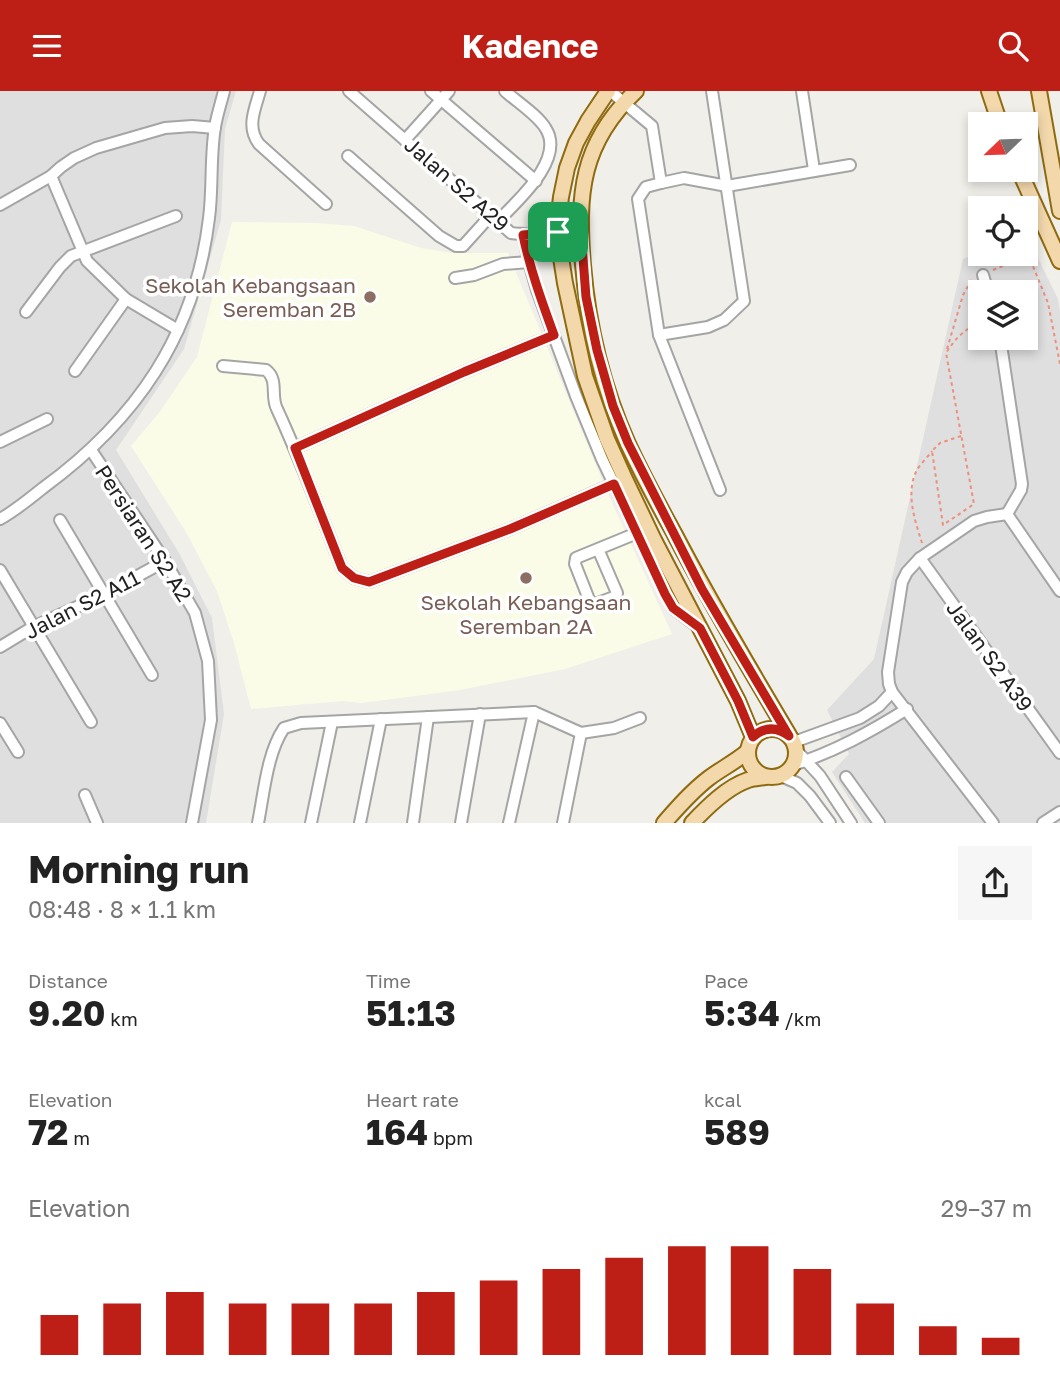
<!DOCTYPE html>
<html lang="en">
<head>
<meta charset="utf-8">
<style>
  :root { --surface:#fff; --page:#f6f6f6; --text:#222; --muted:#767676; --accent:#bd1e16 }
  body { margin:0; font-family:"Golos Text",sans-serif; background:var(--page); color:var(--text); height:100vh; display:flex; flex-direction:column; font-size:26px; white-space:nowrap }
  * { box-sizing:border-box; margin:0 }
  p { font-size:23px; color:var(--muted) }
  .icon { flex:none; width:38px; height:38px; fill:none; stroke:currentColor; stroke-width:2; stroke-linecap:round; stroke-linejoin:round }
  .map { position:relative; height:732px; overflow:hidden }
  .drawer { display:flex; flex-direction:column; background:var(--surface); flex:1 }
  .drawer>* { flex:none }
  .needle { width:46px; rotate:247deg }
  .buttons { position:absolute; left:968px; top:21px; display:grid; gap:14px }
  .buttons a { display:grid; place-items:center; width:70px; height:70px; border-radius:0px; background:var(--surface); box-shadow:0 4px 10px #0003; font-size:35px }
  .pin { position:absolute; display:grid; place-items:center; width:60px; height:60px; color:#fff; margin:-30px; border-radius:14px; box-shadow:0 4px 10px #0006 }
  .round { display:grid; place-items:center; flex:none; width:74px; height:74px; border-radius:0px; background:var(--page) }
  .headline { display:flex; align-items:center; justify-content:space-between; height:119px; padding:0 28px }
  h1 { font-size:38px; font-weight:700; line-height:52px }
  .figures { display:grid; grid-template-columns:repeat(3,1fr); gap:10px; height:119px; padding:7px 28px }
  .figures div { display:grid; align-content:center }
  .figures b { font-size:35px; font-weight:700 }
  .figures small { font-size:19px; font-weight:400 }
  .figures p { font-size:19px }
  .chart { height:196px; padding:14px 28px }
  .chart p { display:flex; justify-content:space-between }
  .chart svg { width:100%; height:126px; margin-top:7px; stroke:var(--accent); stroke-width:6 }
  header { display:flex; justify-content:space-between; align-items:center; height:91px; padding:0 28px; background:var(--accent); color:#fff; font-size:32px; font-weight:700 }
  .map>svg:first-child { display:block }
  .residential { fill:#dfdfdf; fill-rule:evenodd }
  .education { fill:#fbfce7 }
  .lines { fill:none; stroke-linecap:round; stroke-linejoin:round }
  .minor-casing { stroke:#a5a5a5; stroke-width:14 }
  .major-casing { stroke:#8f6b10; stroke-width:18 }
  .path { stroke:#ec907f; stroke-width:2; stroke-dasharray:3.5 3.5; stroke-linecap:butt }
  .minor { stroke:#fff; stroke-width:10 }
  .major { stroke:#f3d8ac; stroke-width:14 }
  .route-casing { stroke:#fff; stroke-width:14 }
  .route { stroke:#bd1e16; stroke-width:9 }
  .education-dot { fill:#8d6e63; stroke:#fff; stroke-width:2.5 }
  .labels { text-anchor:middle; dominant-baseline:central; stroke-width:7; stroke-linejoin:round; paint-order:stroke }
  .street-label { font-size:21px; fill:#212121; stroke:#fff }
  .education-label { font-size:21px; fill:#785e54; stroke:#fff; text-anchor:end }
</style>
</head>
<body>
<header><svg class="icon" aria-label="menu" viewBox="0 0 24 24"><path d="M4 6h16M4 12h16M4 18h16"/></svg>Kadence<svg class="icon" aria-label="search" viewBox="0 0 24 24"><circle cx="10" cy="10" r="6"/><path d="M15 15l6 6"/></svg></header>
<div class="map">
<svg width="1060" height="732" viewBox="0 0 1060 732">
  <rect width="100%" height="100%" fill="#f1efe9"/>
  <g class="residential">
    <path d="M 0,0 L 236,0 L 225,38 L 221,129 L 184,258 L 116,359 L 179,462 L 212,527 L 224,623 L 206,732 L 0,732 Z"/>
    <path d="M 1026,143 L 1058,208 L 1060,220 L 1060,732 L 865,732 L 832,681 L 849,663 L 827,619 L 874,568 L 963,168 L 980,161 L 980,163 L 1026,163 ZM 980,201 L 1026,201 L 1026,247 L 980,247 Z"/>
  </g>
  <path class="education" d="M 232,131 L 316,132 L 354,135 L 421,157 L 452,162 L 508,162 L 608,403 L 672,543 L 565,578 L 460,599 L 362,612 L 342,610 L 251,618 L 234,552 L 217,500 L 186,441 L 131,355 L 159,322 L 197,266 Z"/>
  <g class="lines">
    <defs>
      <g id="minor">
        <path d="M 260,0 C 255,18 246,36 259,53 L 326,113"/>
        <path d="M 349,0 L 511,142 C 534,145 558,141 581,141"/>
        <path d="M 431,0 L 536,90"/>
        <path d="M 610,0 L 652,35 L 661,92 L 646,96 L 638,108 L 659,244 L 720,399"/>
        <path d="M 802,0 L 814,79"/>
        <path d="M 405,49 L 449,0"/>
        <path d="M 348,65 L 439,145 L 456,155 L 463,155 L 491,124"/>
        <path d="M 51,85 L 87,170 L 126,208 L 178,239"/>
        <path d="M 661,92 L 684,87 L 727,95 L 850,74"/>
        <path d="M 0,114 L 51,85 L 61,76 L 74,67 L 96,57 L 165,37 L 192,35 L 215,37"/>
        <path d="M 498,130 C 517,110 565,69 546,38 C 538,24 517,11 505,0"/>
        <path d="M 523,143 L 529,171 L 537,199 L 576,305 L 602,368 L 673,517 L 698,536"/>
        <path d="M 983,184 L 988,201"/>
        <path d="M 455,187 L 474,184 L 503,173 L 529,171"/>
        <path d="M 26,221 L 60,176 L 71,165 L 176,125"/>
        <path d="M 659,244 L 708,236 L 724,229 L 744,210 L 712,0"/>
        <path d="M 1000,247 L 1022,393 L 1021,399 L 1007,423"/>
        <path d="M 223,275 L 266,279 C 279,289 270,305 277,318 C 301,370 321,424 342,477 L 354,487 L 369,491 L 510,438 L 625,388"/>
        <path d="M 75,280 L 126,208"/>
        <path d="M 0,351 L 47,328"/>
        <path d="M 295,357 L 464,281 L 554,244"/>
        <path d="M 91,359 L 165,470 L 195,522 L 208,570 L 211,629 L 192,732"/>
        <path d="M 1007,423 L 1060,500"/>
        <path d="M 0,428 C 15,420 29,408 43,397 C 136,329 195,244 209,127 C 213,97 210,66 215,36 C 217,24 221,12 224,0"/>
        <path d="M 60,429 L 152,584"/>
        <path d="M 598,458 L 617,502 L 614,506 L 595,513 L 590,511 L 575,473 L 576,467 L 637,442"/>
        <path d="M 920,467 L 1060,662"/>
        <path d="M 0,479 L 91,631"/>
        <path d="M 0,556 L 33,536 L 105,503 L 165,470"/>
        <path d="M 0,632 L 18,661"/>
        <path d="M 794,651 L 860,627 L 879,615 L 892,601"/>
        <path d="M 796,659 L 820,685 L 851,732"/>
        <path d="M 793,674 C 834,661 870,641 907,618"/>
        <path d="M 781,685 L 797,692 L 810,705 L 830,732"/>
        <path d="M 846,686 L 879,732"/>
        <path d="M 85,704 L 97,732"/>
        <path d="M 258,732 C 264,702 267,662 284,637 L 301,632 L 534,621 L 581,642 L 614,637 L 640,627"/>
        <path d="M 311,732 L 332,631"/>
        <path d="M 360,732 L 381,628"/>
        <path d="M 413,732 L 428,626"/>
        <path d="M 461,732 L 480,623"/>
        <path d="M 509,732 L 534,621"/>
        <path d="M 563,732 L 581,642"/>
        <path d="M 993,732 L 892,601 L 889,593 L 888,581 L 902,491 L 907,481 L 920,467 L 974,430 L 987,426 L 1007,423"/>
        <path d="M 1043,732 L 1060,721"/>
      </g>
      <g id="major">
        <path d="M 608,0 L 588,30 L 576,52 L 567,77 L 561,106 L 557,141 L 565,192 L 585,285 L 607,348 L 625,388 L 654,449 L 738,610 L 753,646"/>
        <path d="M 636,0 C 581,52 577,103 583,174 C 588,235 603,297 628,353 C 642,383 658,413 674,442 C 710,511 749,577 789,644"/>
        <path d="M 989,0 L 1000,33"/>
        <path d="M 1039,0 L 1060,120"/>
        <path d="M 1019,79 L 1060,170"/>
        <circle cx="772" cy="662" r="24"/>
        <path d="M 664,732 C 678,716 692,700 709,687 C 721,678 735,671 747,661"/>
        <path d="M 692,732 C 707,716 727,696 748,689 C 753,687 759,687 765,686"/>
      </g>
    </defs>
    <use href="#minor" class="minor-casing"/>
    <use href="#major" class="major-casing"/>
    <g class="path">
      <path d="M 993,179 L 1027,165 L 1030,168 L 1048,212 L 1060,273"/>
      <path d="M 947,258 L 963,204 L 972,188"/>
      <path d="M 961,345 L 940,352 L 932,360 L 943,434 L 974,413 L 946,262 C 955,248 964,238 980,232"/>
      <path d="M 922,452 C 915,430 905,401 917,379 C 921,372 928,366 932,360"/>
    </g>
    <use href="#minor" class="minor"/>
    <use href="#major" class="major"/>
  </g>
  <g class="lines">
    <defs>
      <path id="route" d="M 558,141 L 581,141 L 586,206 L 597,259 L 613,315 L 628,352 L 702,498 L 789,645 C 776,635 764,636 753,646 L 738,610 L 700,537 L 673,517 L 665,503 L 614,393 L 510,438 L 369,491 L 354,487 L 342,477 L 295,357 L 464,281 L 554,244 C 542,211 530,178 523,144 Z"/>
    </defs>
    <use href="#route" class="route-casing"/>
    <use href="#route" class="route"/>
  </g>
  <g class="education-dot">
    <circle cx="370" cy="206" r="7"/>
    <circle cx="526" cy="487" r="7"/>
  </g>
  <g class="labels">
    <g class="street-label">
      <text transform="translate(457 93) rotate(41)">Jalan S2 A29</text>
      <text transform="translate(144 442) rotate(57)">Persiaran S2 A2</text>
      <text transform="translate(82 513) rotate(-27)">Jalan S2 A11</text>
      <text transform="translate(990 565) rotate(54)">Jalan S2 A39</text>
    </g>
    <g class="education-label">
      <text x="356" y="194">Sekolah Kebangsaan<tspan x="356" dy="24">Seremban 2B</tspan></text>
      <text x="526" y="511" text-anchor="middle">Sekolah Kebangsaan<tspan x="526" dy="24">Seremban 2A</tspan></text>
    </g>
  </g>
</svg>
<div class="buttons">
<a><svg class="needle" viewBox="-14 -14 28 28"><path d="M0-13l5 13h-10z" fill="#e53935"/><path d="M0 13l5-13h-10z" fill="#767676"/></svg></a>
<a><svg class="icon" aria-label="locate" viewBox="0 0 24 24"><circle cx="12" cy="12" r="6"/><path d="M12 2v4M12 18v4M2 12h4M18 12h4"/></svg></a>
<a><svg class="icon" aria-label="layers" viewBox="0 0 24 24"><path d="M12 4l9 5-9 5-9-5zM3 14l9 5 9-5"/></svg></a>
</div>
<div class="pin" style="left:558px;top:141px;background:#1e9e55"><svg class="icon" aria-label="arrive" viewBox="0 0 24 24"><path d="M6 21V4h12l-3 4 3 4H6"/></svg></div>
</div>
<section class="drawer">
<div class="headline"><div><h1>Morning run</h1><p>08:48 · 8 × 1.1 km</p></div><a class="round"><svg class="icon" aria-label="share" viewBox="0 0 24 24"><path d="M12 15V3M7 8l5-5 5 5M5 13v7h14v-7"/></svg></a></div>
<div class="figures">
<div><p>Distance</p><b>9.20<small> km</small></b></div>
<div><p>Time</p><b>51:13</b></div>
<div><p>Pace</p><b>5:34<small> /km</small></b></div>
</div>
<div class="figures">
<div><p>Elevation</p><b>72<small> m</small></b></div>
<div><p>Heart rate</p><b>164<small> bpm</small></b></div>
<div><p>kcal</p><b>589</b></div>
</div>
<div class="chart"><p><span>Elevation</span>29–37 m</p>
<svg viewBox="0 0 160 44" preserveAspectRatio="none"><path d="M5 44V30M15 44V26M25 44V22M35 44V26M45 44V26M55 44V26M65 44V22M75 44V18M85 44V14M95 44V10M105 44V6M115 44V6M125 44V14M135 44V26M145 44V34M155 44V38"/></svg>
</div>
</section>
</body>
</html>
